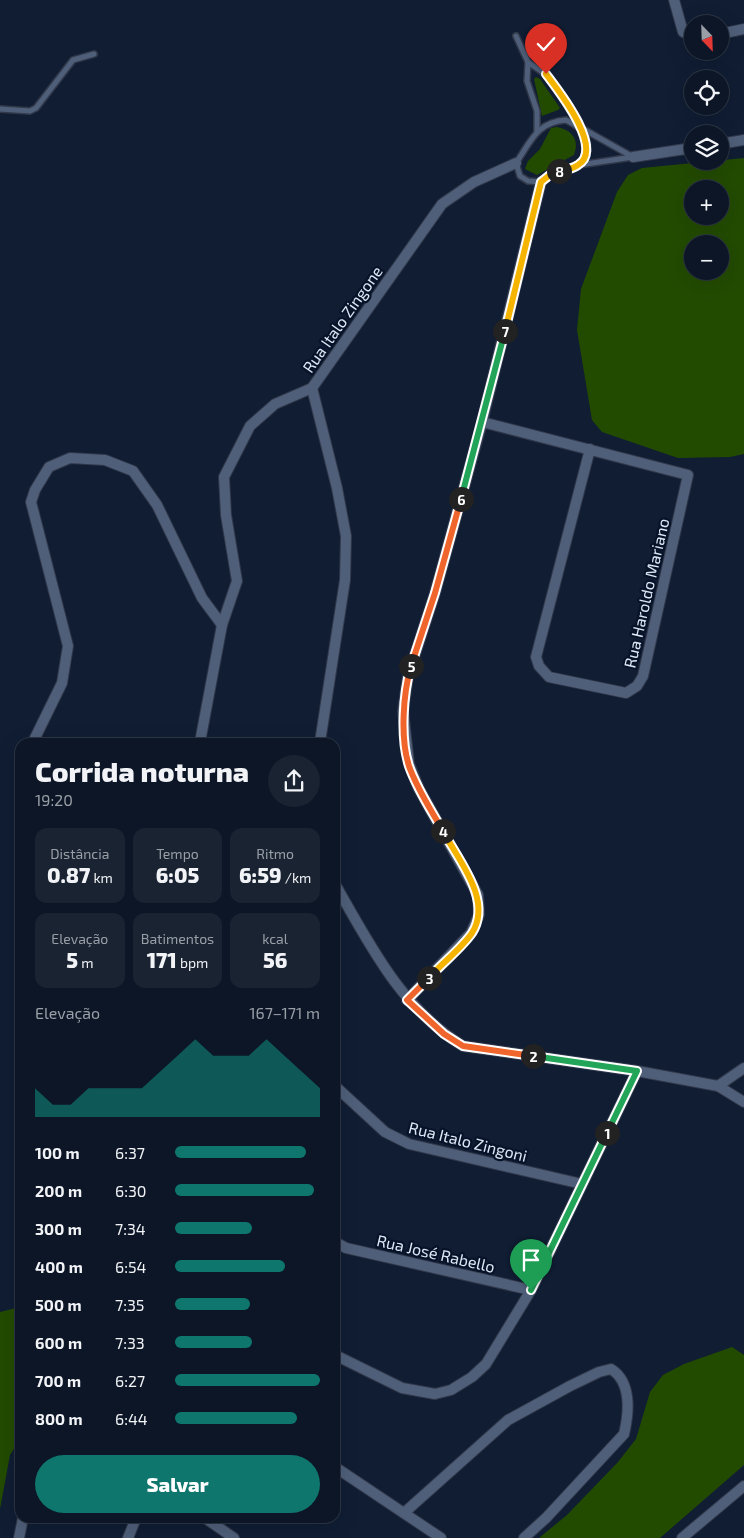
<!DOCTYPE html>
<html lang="pt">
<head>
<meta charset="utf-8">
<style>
  :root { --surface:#0c1626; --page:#1a2332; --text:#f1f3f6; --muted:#9a9fa7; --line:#2c3543; --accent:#0f766e }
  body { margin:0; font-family:"Exo 2",sans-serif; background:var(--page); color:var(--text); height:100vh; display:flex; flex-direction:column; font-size:19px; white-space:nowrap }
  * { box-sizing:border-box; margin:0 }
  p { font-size:16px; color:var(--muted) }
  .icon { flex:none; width:28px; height:28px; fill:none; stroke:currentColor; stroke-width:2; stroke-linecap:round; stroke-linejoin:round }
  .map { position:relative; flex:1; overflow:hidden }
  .details { position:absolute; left:15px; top:738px; width:325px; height:785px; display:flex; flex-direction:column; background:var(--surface); border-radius:15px; box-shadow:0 5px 20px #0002,0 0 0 1px var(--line) }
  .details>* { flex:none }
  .needle { width:32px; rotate:157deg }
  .controls { position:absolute; left:684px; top:15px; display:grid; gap:10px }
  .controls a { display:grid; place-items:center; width:45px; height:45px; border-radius:50%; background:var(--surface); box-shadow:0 5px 20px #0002,0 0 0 1px var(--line); font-size:25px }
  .pin { position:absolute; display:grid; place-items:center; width:42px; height:42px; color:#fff; margin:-51px -21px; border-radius:50% 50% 50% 0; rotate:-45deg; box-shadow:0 0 5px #0007 }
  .pin .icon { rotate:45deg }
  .km { position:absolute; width:25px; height:25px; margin:-12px; border-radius:50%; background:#222; color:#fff; font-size:14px; line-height:25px; text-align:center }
  .round { display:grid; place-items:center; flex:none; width:52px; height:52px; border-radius:26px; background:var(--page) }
  .overview { display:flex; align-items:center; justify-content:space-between; height:85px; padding:0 20px }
  h1 { font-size:28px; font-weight:800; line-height:38px }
  .figures { display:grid; grid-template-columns:repeat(3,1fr); gap:8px; height:85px; padding:5px 20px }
  .figures div { display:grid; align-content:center; border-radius:12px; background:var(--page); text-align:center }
  .figures b { font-size:21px; font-weight:800 }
  .figures small { font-size:14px; font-weight:400 }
  .figures p { font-size:14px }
  .chart { height:140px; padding:10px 20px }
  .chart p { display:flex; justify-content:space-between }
  .chart svg { width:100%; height:90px; margin-top:5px; fill:var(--accent); opacity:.7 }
  .cta { display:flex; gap:10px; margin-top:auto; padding:10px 20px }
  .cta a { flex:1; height:58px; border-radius:30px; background:var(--accent); color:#fff; font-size:20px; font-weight:800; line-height:58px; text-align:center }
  ul { padding:0 20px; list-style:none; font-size:16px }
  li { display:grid; grid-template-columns:80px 60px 1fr; align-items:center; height:38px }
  li i { height:12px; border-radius:6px; background:var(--accent) }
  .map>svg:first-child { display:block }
  .green { fill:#234b00; fill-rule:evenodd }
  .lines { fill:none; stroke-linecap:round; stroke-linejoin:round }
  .service-casing { stroke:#31384a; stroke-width:8 }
  .minor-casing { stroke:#31384a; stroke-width:12 }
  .service { stroke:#4f5f79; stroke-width:5 }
  .minor { stroke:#4f5f79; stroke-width:10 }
  .split-1-casing { stroke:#fff; stroke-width:10 }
  .split-2-casing { stroke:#fff; stroke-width:10 }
  .split-3-casing { stroke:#fff; stroke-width:10 }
  .split-4-casing { stroke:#fff; stroke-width:10 }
  .split-5-casing { stroke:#fff; stroke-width:10 }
  .split-6-casing { stroke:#fff; stroke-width:10 }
  .split-7-casing { stroke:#fff; stroke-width:10 }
  .split-8-casing { stroke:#fff; stroke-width:10 }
  .split-9-casing { stroke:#fff; stroke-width:10 }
  .split-1 { stroke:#22a559; stroke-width:6 }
  .split-2 { stroke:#22a559; stroke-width:6 }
  .split-3 { stroke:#f0652b; stroke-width:6 }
  .split-4 { stroke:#f5b400; stroke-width:6 }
  .split-5 { stroke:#f0652b; stroke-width:6 }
  .split-6 { stroke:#f0652b; stroke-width:6 }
  .split-7 { stroke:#22a559; stroke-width:6 }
  .split-8 { stroke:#f5b400; stroke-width:6 }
  .split-9 { stroke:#f5b400; stroke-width:6 }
  .labels { text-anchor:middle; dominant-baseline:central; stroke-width:4.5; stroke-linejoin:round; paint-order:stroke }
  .street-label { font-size:16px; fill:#dde7f6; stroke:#071329 }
</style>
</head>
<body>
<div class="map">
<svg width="744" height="1538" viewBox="0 0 744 1538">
  <rect width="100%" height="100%" fill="#101d33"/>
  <g class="green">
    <path d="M 536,77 L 540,79 L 560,108 L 558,110 L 542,116 L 534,79 Z"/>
    <path d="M 557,127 C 572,130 580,140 574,155 L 537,175 L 525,169 L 528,161 L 540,149 L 551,128 Z"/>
    <path d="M 744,158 L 744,454 L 730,457 L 678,458 L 602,432 L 592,420 L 577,330 L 581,289 L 617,192 L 628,175 L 642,168 ZM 692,189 L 720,189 L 720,216 L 692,216 ZM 692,244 L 720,244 L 720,271 L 692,271 Z"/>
    <path d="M 20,1307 L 20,1439 L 10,1455 L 0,1509 L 0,1312 Z"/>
    <path d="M 732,1347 L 744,1355 L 744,1465 L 660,1538 L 539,1538 L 567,1515 L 618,1462 L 636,1439 L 650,1392 L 663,1375 L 684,1364 Z"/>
  </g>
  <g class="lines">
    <defs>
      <g id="service">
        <path d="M 516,36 L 528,62"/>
        <path d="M 0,109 L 30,111 L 36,108 L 73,60 L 94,54"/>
        <path d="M 566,120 C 576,125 584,130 587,142 C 593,169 557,169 541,182 L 528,181 L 520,176 L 516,163 C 531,141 537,122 566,120 Z"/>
        <path d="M 537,131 L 537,111 L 527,81 L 528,62 L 545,74 L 564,97 L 578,126 L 633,157 L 579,165"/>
      </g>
      <g id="minor">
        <path d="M 674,0 L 683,32 L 692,35"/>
        <path d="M 720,34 L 744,29"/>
        <path d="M 720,144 L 744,140"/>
        <path d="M 633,157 L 692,148"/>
        <path d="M 312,388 L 337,488 L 346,536 L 345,580 L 320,742"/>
        <path d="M 482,422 L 688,475 L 643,676 L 637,686 L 626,693 L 549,677 L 539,666 L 536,657 L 590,449"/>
        <path d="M 33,742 L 62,683 L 68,646 L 31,502 L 35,490 L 49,467 L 70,458 L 105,460 L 133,471 L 157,505 L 202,598 L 222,625"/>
        <path d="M 200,742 L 222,625 L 237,581 L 226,515 L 224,477 L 250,426 L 275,404 L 312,388 L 442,204 L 474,182 L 516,163"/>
        <path d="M 335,884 C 370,945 401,1008 463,1046 L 637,1071 L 718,1086 L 744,1102"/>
        <path d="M 407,1000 L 471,933 L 479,915 L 478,895 L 419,789 L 409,764 L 403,711 L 408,676 L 435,593 L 482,422 L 541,182"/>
        <path d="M 335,1086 L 385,1132 L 409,1144 L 582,1184"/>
        <path d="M 718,1086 L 744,1068"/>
        <path d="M 335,1242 L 346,1248 L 531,1290"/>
        <path d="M 335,1355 L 402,1388 L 435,1394 L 451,1390 L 472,1377 L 486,1364 L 531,1290 L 637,1071"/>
        <path d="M 335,1467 L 441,1538"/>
        <path d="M 405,1512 L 508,1420 L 570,1386 L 599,1372 L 611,1369 C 632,1382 629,1413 624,1434 L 546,1518 L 524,1538"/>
        <path d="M 205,1518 L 234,1538"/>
        <path d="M 19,1538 L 23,1518"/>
        <path d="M 128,1538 L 136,1518"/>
        <path d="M 682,1538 L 744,1486"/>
      </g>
    </defs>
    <use href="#service" class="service-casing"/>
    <use href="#minor" class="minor-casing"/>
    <use href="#service" class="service"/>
    <use href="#minor" class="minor"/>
  </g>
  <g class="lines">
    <defs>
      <path id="split-1" d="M 531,1290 L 607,1133"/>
      <path id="split-2" d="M 533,1056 L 637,1071 L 607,1133"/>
      <path id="split-3" d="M 429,978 L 407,1000 L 444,1034 L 463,1046 L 533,1056"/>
      <path id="split-4" d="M 429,978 C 442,963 461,949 472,933 C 493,900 458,860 443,831"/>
      <path id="split-5" d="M 411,666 C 403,694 400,738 409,766 C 417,789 431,810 443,831"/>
      <path id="split-6" d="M 411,666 L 435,593 L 461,499"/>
      <path id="split-7" d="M 461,499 L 505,331"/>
      <path id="split-8" d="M 505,331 L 541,182 L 551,174 L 559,171"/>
      <path id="split-9" d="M 546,74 C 558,90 605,149 578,165 C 573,169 565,170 559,171"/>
    </defs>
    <use href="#split-1" class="split-1-casing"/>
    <use href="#split-2" class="split-2-casing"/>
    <use href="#split-3" class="split-3-casing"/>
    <use href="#split-4" class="split-4-casing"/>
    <use href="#split-5" class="split-5-casing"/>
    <use href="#split-6" class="split-6-casing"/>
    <use href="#split-7" class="split-7-casing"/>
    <use href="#split-8" class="split-8-casing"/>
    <use href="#split-9" class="split-9-casing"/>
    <use href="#split-1" class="split-1"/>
    <use href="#split-2" class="split-2"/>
    <use href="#split-3" class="split-3"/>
    <use href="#split-4" class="split-4"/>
    <use href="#split-5" class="split-5"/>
    <use href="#split-6" class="split-6"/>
    <use href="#split-7" class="split-7"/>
    <use href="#split-8" class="split-8"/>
    <use href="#split-9" class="split-9"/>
  </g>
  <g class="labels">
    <g class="street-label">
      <text transform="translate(342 319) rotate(-55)">Rua Italo Zingone</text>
      <text transform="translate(646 593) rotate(-77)">Rua Haroldo Mariano</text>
      <text transform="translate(468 1141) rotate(14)">Rua Italo Zingoni</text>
      <text transform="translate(436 1253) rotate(13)">Rua José Rabello</text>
    </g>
  </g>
</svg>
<div class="controls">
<a><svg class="needle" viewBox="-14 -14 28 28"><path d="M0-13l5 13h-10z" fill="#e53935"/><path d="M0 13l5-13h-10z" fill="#9a9fa7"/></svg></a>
<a><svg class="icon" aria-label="locate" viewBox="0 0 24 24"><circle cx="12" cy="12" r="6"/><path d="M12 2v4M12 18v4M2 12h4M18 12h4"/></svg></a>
<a><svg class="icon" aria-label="layers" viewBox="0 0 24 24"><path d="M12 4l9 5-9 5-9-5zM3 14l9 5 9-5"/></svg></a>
<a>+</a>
<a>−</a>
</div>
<div class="pin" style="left:531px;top:1290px;background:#1e9e55"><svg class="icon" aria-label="arrive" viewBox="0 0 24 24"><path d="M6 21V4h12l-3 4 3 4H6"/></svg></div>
<div class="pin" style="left:546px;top:74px;background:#d93025"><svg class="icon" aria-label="check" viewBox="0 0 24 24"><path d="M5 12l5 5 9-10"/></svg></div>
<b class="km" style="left:607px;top:1133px">1</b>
<b class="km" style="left:533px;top:1056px">2</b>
<b class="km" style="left:429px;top:978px">3</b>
<b class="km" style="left:443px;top:831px">4</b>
<b class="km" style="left:411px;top:666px">5</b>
<b class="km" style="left:461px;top:499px">6</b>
<b class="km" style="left:505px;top:331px">7</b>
<b class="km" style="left:559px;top:171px">8</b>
<section class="details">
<div class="overview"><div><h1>Corrida noturna</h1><p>19:20</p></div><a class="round"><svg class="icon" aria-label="share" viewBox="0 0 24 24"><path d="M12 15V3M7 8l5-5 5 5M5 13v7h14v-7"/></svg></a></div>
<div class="figures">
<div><p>Distância</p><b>0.87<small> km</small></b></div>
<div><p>Tempo</p><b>6:05</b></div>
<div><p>Ritmo</p><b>6:59<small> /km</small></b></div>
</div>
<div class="figures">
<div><p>Elevação</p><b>5<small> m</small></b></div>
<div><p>Batimentos</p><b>171<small> bpm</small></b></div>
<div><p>kcal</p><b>56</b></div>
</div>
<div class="chart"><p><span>Elevação</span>167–171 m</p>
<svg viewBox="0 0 160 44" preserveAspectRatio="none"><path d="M0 44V30L10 38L20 38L30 30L40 30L50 30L60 30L70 22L80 14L90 6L100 14L110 14L120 14L130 6L140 14L150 22L160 30V44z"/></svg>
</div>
<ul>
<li><b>100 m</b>6:37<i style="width:90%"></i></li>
<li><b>200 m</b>6:30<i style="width:96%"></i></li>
<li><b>300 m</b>7:34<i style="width:53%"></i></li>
<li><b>400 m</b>6:54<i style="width:76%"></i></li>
<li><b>500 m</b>7:35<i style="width:52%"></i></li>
<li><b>600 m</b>7:33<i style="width:53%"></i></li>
<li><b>700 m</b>6:27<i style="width:100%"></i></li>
<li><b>800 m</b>6:44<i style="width:84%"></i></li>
</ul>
<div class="cta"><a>Salvar</a></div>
</section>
</div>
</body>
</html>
